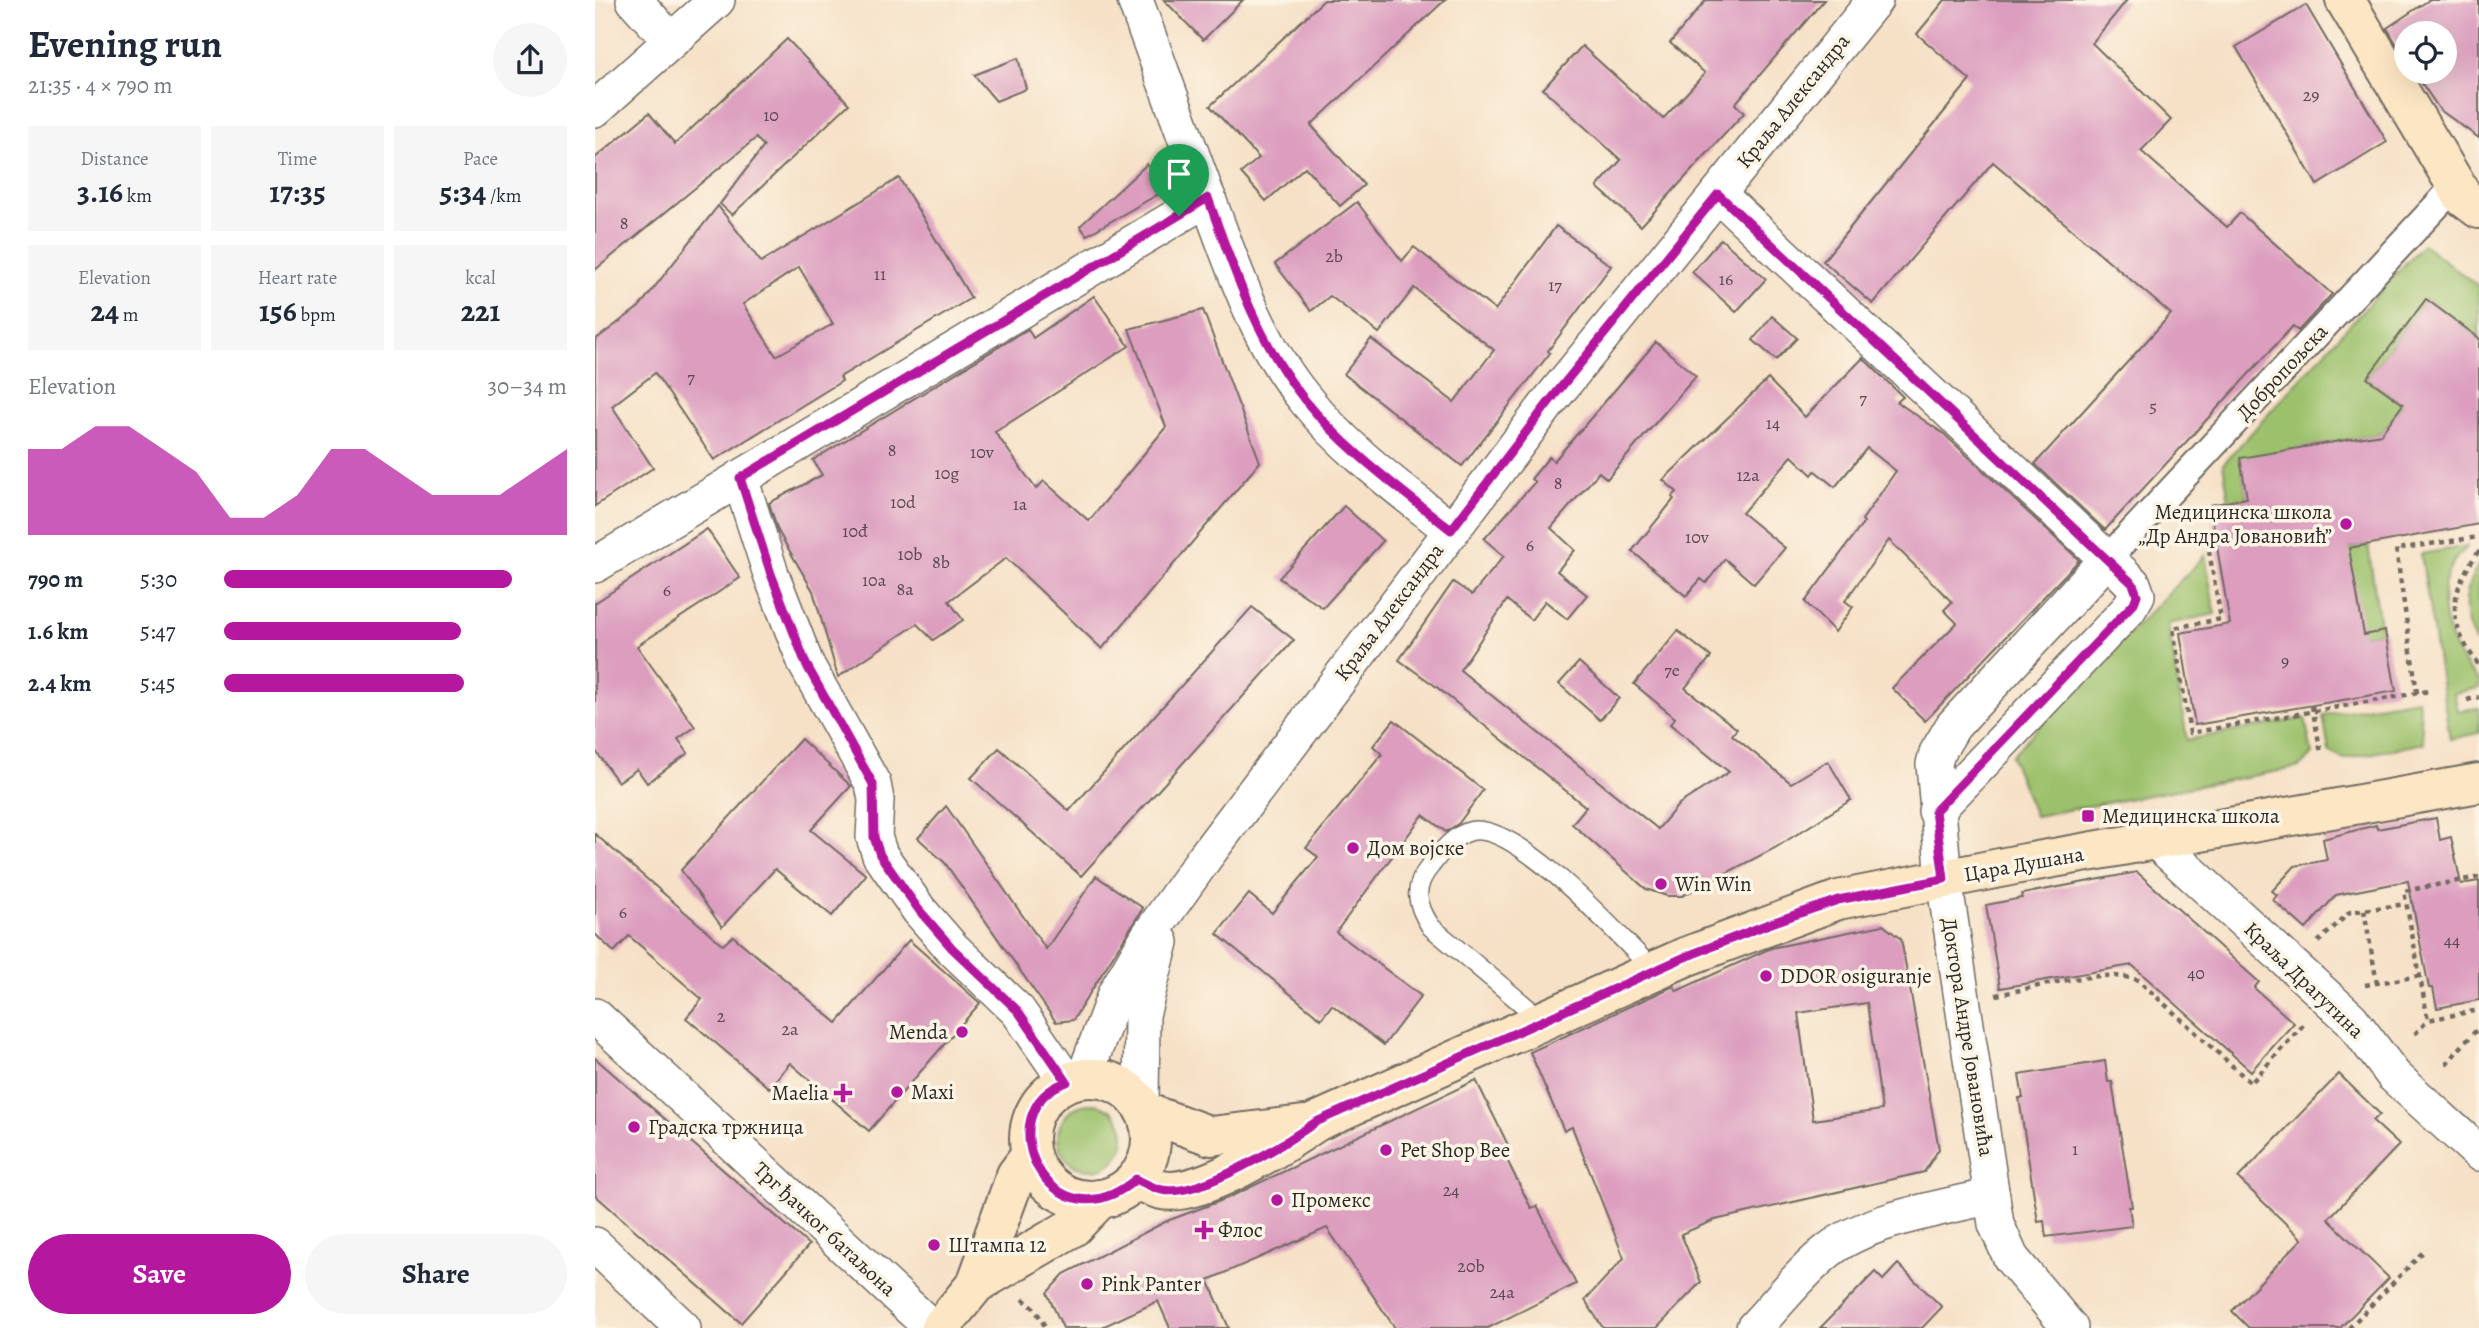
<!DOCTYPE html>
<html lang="en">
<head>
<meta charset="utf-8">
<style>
  :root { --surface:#fff; --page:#f6f6f7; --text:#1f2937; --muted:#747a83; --accent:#b5179e }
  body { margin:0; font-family:Alegreya,serif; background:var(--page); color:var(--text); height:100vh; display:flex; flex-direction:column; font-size:26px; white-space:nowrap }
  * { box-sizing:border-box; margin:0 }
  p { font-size:23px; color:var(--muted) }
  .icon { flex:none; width:38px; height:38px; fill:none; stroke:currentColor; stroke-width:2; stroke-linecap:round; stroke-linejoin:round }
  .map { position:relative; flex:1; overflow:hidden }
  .side { display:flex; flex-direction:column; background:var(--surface); width:595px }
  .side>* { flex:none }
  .fabs { position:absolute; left:1799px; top:21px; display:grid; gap:14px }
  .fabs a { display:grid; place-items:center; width:63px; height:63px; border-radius:50%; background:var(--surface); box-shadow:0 7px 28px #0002; font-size:35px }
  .pin { position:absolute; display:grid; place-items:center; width:60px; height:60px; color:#fff; margin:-72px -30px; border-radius:50% 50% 50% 0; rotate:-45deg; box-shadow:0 0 7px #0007 }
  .pin .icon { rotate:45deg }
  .round { display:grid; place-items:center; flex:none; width:74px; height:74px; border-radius:37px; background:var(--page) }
  .head { display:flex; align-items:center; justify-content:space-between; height:119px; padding:0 28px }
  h1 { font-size:38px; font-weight:700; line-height:52px }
  .stats { display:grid; grid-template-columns:repeat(3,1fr); gap:10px; height:119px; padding:7px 28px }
  .stats div { display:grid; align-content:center; border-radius:0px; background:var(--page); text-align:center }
  .stats b { font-size:30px; font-weight:700 }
  .stats small { font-size:19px; font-weight:400 }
  .stats p { font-size:19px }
  .chart { height:196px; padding:14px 28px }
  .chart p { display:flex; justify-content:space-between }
  .chart svg { width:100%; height:126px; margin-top:7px; fill:var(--accent); opacity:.7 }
  .primary-button { display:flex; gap:14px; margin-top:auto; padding:14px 28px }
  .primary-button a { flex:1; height:80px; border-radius:42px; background:var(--accent); color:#fff; font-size:28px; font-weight:700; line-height:80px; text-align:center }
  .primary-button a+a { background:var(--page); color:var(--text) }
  ul { padding:0 28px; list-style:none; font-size:23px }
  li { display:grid; grid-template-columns:112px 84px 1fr; align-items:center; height:52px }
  li i { height:18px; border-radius:9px; background:var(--accent) }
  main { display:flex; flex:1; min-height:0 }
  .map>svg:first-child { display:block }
  .green { fill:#9cc16c; stroke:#64764c; stroke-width:2 }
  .building { fill:#dc9dbf; fill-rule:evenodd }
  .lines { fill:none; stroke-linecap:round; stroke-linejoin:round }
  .service-casing { stroke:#726b62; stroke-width:21 }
  .pedestrian-casing { stroke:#726b62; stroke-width:30 }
  .minor-casing { stroke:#726b62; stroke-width:38 }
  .secondary-casing { stroke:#726b62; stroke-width:42 }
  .path { stroke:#726b62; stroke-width:4.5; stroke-dasharray:5 5; stroke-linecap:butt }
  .service { stroke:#fff; stroke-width:18 }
  .pedestrian { stroke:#fff; stroke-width:26 }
  .minor { stroke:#fff; stroke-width:35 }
  .secondary { stroke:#fce6c4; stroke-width:38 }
  .route-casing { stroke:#fff; stroke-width:14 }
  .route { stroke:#b5179e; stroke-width:9 }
  .poi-dot { fill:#b5179e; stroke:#fcf5e5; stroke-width:2.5 }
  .labels { text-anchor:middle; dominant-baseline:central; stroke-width:7; stroke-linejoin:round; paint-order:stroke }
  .number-label { font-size:18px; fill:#574850 }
  .street-label { font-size:21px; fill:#2b2b2b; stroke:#fcf5e5 }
  .poi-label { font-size:21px; fill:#2b2b2b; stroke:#fcf5e5; text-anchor:start }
</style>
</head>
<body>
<main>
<section class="side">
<div class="head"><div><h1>Evening run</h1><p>21:35 · 4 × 790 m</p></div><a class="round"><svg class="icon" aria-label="share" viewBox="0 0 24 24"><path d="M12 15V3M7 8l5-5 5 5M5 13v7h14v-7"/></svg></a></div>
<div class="stats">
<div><p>Distance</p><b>3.16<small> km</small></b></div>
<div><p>Time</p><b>17:35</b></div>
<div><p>Pace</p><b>5:34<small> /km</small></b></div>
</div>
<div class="stats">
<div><p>Elevation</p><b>24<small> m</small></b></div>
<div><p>Heart rate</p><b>156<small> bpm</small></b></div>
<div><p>kcal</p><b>221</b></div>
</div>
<div class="chart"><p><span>Elevation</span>30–34 m</p>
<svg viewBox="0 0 160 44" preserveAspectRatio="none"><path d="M0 44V14L10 14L20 6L30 6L40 14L50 22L60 38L70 38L80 30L90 14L100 14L110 22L120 30L130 30L140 30L150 22L160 14V44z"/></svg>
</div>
<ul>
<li><b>790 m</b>5:30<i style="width:84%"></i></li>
<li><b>1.6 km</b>5:47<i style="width:69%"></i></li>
<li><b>2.4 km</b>5:45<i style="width:70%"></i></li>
</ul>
<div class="primary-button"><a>Save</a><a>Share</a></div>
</section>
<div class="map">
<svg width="1884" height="1328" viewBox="0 0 1884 1328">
  <rect width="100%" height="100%" fill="#fcf5e5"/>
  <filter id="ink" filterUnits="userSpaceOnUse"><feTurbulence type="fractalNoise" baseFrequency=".0143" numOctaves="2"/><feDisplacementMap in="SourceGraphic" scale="14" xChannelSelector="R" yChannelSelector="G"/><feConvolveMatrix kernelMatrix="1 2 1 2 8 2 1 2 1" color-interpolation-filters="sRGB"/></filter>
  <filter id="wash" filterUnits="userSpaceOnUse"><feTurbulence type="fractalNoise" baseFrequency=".00686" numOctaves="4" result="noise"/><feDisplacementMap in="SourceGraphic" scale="28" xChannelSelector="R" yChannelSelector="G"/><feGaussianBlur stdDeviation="1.57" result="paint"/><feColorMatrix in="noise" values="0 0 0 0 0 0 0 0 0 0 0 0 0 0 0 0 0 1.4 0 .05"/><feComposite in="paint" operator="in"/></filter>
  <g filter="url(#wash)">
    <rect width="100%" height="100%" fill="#f6e1c7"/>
    <g class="green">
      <path d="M 1828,244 L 1884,287 L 1884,338 L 1831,299 L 1772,378 L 1808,404 L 1786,434 L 1645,459 L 1652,498 L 1634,501 L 1628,464 Z"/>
      <path d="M 1773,545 L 1786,632 L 1769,635 L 1680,561 Z"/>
      <path d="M 1873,546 C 1830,580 1849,648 1884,681 L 1884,688 L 1859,693 L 1863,711 L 1884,708 L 1884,733 L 1855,739 L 1826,554 Z"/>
      <path d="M 1610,555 L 1620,614 L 1573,624 L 1592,740 L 1710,718 L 1717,754 L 1705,767 L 1440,816 L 1416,756 Z"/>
      <path d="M 1884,563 L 1884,648 C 1865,618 1867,593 1884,563 Z"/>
      <path d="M 1823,699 L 1829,743 L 1748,759 L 1734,751 L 1728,715 Z"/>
      <circle cx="496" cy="1137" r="33"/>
    </g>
    <g id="blocks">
      <g class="building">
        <path d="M 569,0 L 648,0 L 608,40 Z"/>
        <path d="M 729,0 L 850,0 L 716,125 L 769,185 L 745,206 L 710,167 L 671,201 L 646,173 L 664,158 L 615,106 Z"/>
        <path d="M 1111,0 L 1229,0 L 1140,104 L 1149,113 L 1046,226 L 1002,187 L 1026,160 L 948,89 L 987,46 L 1068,119 L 1110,73 L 1075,43 Z"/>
        <path d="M 1350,0 L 1532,0 L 1497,43 L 1576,120 L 1546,151 L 1632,227 L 1645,213 L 1737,294 L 1703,331 L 1698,326 L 1510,530 L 1440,464 L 1576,314 L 1398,162 L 1278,304 L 1228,261 L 1375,80 L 1322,34 Z"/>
        <path d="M 1834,0 L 1884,0 L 1884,138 L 1845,110 L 1819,72 L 1850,72 L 1850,33 L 1811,33 L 1811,60 L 1792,28 Z"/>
        <path d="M 1711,5 L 1792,142 L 1722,185 L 1641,47 Z"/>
        <path d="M 192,39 L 254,104 L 137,215 L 125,204 L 169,146 L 161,138 L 0,270 L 0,158 L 54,113 L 80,144 Z"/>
        <path d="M 423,58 L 431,89 L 401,101 L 379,75 Z"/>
        <path d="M 552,164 L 567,192 L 492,235 L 485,226 Z"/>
        <path d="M 304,178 L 376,298 L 245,377 L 247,381 L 119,460 L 60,373 L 17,406 L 58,468 L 0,506 L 0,340 L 44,307 L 123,206 L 166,262 ZM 204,267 L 238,324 L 181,356 L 148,304 Z"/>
        <path d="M 762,202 L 807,261 L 819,247 L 900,310 L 961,226 L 1016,266 L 953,351 L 955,353 L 867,466 L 749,374 L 776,339 L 859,402 L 899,350 L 819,288 L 784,333 L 735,296 L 716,311 L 680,264 Z"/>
        <path d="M 1126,239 L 1171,279 L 1141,312 L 1097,272 Z"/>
        <path d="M 499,296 L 534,346 L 400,432 L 441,489 L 449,481 L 494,521 L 571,427 L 534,329 L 608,310 L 665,462 L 507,649 L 411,558 L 354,601 L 368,620 L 338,640 L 322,624 L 243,677 L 218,591 L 183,531 L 174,503 L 227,475 L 218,460 L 433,329 L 438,338 Z"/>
        <path d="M 1831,299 L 1884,338 L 1884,524 L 1754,548 L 1769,635 L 1790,631 L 1801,691 L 1600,725 L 1585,633 L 1635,624 L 1615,505 L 1652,498 L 1645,458 L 1786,434 L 1808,404 L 1772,378 Z"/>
        <path d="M 1177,316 L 1202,338 L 1181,360 L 1158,340 Z"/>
        <path d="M 1061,342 L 1101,376 L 1012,479 L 1004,472 L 956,528 L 980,550 L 962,571 L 992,595 L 972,619 L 950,601 L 936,620 L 912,600 L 865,670 L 1063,829 L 1084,804 L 1134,772 L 1075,724 L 1080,718 L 1039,684 L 1083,631 L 1116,657 L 1090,688 L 1142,729 L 1137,735 L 1196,783 L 1233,761 L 1256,800 L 1180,848 L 1087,896 L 1072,896 L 1051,889 L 977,824 L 991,807 L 839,685 L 804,660 L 858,582 L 877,595 L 909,556 L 889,539 L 940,482 L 936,479 L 954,457 L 959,461 Z"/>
        <path d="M 1268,358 L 1308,397 L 1302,402 L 1349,434 L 1484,560 L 1330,721 L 1297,688 L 1362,623 L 1349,610 L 1357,602 L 1294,540 L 1250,601 L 1258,607 L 1240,632 L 1210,602 L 1269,522 L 1267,520 L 1301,471 L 1272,448 L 1240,487 L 1220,471 L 1217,475 L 1197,456 L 1147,513 L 1190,548 L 1159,584 L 1130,559 L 1111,583 L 1106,579 L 1091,596 L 1037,551 L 1079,499 L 1077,497 L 1082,492 L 1068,480 L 1173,379 L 1210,417 Z"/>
        <path d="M 749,506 L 788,541 L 728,608 L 684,578 Z"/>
        <path d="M 112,529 L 145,578 L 42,646 L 100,727 L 83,739 L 93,753 L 52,783 L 42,769 L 23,782 L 0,750 L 0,603 Z"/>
        <path d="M 657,607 L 699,640 L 486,876 L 376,778 L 404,748 L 474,811 Z"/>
        <path d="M 984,662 L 1024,698 L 1005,720 L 964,684 Z"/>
        <path d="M 799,720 L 888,790 L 864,823 L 851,832 L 828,815 L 741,932 L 826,996 L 789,1045 L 737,1005 L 726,1019 L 622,934 L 654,894 L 677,913 L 723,857 L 711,848 L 787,754 L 778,746 Z"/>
        <path d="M 206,739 L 256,786 L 216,830 L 271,875 L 237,916 L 180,869 L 127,927 L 86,870 Z"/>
        <path d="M 351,806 L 451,949 L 501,876 L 548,908 L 478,1020 L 461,1022 L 350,863 L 323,838 Z"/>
        <path d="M 1841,818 L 1845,840 L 1856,837 L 1866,884 L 1884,881 L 1884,1000 L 1842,1008 L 1838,988 L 1834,988 L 1813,881 L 1741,895 L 1711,929 L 1678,900 L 1682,895 L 1677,891 L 1700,866 L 1732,860 L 1728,839 L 1781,825 L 1782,829 Z"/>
        <path d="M 0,834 L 128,945 L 138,936 L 242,1023 L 314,940 L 385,1003 L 274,1131 L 195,1063 L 174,1088 L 91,1018 L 107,999 L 34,936 L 19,952 L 0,934 Z"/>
        <path d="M 1542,872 L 1664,982 L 1659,988 L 1699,1023 L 1656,1071 L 1537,965 L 1405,988 L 1391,905 L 1427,898 L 1427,894 Z"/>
        <path d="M 1288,925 L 1306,939 L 1344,1149 L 1329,1172 L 1120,1220 L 1086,1234 L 1106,1282 L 1062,1328 L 1008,1328 L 990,1300 L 1029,1258 L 977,1127 L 969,1131 L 935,1052 L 1079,986 L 1082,991 L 1176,948 ZM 1272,1003 L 1287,1110 L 1218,1120 L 1203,1013 Z"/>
        <path d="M 0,1058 L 214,1245 L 146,1323 L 0,1195 Z"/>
        <path d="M 1510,1061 L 1513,1082 L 1517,1082 L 1530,1163 L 1537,1207 L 1534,1207 L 1537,1226 L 1451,1237 L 1449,1221 L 1443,1222 L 1424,1098 L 1428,1098 L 1424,1075 Z"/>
        <path d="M 1744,1074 L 1785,1114 L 1778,1121 L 1804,1145 L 1733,1219 L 1794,1278 L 1745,1328 L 1654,1328 L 1637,1311 L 1707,1239 L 1643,1178 Z"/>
        <path d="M 881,1080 L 914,1147 L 907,1150 L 936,1208 L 942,1206 L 981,1284 L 893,1328 L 800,1328 L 732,1228 L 613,1280 L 634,1328 L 575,1328 L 563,1301 L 505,1328 L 468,1328 L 452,1293 L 469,1274 L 572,1221 L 633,1198 Z"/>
        <path d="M 1303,1264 L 1347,1307 L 1327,1328 L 1225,1328 L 1280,1272 L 1288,1280 Z"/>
      </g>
    </g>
  </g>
  <g filter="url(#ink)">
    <use href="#blocks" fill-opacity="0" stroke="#726b62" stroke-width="2"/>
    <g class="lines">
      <defs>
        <path id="service" d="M 949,1022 L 836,927 C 821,904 817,887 836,865 C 846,852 859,835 876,831 C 922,821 1027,939 1060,972"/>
        <path id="pedestrian" d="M 1512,559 L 1861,185"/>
        <g id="minor">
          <path d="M 39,0 L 76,41"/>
          <path d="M 540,0 C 564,66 589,133 613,199 C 639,269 662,341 710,399 C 751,450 805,489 856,530"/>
          <path d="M 0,109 L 122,0"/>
          <path d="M 1123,194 L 1528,574 L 1538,584 L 1542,595 L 1533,610 L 1341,811"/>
          <path d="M 145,478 L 176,574 L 211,664 L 278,784 L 281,800 L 279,837 L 285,855 L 324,910 L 357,948 L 423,1011 L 472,1082"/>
          <path d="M 0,565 L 613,198"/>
          <path d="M 1560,840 L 1756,1019 L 1799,1076 L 1884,1153"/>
          <path d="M 0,1016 L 337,1328"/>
          <path d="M 489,1078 L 521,992 L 553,937 L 610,857 L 954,402 L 1280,0"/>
          <path d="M 546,1104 L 547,1015 L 566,942"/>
          <path d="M 0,1245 L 88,1328"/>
          <path d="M 1159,1328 C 1183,1303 1206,1272 1234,1250 C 1274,1219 1348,1208 1397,1196"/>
          <path d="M 1475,1328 L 1416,1258 L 1401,1224 L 1349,879 L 1339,764 L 1342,753 L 1358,726 L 1512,559"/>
        </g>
        <g id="secondary">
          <path d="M 1750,0 L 1868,197 L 1884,209"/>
          <circle cx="495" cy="1139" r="61"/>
          <path d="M 550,1112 L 616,1136 L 709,1125"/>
          <path d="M 541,1179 C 549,1183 558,1188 567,1190 C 605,1198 689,1144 721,1122 L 1090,957 L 1243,900 L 1425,864 L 1884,783"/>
          <path d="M 381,1284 L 421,1175 L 435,1156"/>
          <path d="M 345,1328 L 381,1284 L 478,1227 L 505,1199"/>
        </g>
      </defs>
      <use href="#service" class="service-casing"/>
      <use href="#pedestrian" class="pedestrian-casing"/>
      <use href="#minor" class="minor-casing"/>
      <use href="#secondary" class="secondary-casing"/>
      <g class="path">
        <path d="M 1614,551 L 1626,619 L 1578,628 L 1595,733 L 1834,691"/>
        <path d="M 1884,551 C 1853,593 1851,623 1884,665"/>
        <path d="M 1822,693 L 1801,549 L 1884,537"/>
        <path d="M 1872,700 L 1884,697"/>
        <path d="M 1717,706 L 1726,753"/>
        <path d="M 1884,877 L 1809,891 L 1833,1020 L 1884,1010"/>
        <path d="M 1769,910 L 1782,983"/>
        <path d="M 1723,942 L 1755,912 L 1811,904"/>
        <path d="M 1770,985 L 1825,976"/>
        <path d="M 1401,995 C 1441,988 1505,967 1543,980 L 1656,1083 L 1709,1024"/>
        <path d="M 1820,1034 L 1833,1020"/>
        <path d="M 1851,1064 L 1884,1027"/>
        <path d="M 428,1299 L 440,1309 L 451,1328"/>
        <path d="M 1754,1328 L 1829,1251"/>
      </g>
      <use href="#service" class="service"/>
      <use href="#pedestrian" class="pedestrian"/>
      <use href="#minor" class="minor"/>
      <use href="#secondary" class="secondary"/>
    </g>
  </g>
  <g class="lines" filter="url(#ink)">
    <defs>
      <path id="route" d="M 1123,194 L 1538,584 L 1542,595 L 1539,603 L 1340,811 L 1349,879 L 1243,900 L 1171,925 L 1090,957 L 721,1122 C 689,1144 605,1198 567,1190 C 558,1188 549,1183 541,1179 C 455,1252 389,1110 472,1082 L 423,1011 L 357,948 L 324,910 L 285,855 L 279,837 L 278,784 L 211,664 L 176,574 L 145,478 L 613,198 C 638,268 662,340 709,399 C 750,450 805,489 856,530 L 954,402 Z"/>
    </defs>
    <use href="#route" class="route-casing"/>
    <use href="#route" class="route"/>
  </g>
  <g class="poi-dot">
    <circle cx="1751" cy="524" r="7"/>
    <rect x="1486" y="809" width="14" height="14" rx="3.5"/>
    <circle cx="758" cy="848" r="7"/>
    <circle cx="1066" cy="884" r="7"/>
    <circle cx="1171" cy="976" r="7"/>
    <circle cx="367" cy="1032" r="7"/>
    <circle cx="302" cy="1092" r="7"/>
    <path d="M244.5 1082.5h7v7h7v7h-7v7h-7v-7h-7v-7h7z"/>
    <circle cx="39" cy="1127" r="7"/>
    <circle cx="791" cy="1150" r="7"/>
    <circle cx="682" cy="1200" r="7"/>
    <path d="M605.5 1219.5h7v7h7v7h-7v7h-7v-7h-7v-7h7z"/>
    <circle cx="339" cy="1245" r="7"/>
    <circle cx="492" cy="1284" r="7"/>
  </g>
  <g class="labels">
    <g class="number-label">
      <text x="1716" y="95">29</text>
      <text x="176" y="115">10</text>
      <text x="29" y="223">8</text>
      <text x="739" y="256">2b</text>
      <text x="285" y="274">11</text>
      <text x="1131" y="279">16</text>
      <text x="960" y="285">17</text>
      <text x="96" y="377">7</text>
      <text x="1268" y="398">7</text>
      <text x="1558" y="406">5</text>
      <text x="1178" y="423">14</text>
      <text x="297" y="450">8</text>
      <text x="387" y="452">10v</text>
      <text x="352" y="473">10g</text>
      <text x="1153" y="475">12a</text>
      <text x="963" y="483">8</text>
      <text x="308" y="502">10d</text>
      <text x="425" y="504">1a</text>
      <text x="260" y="531">10đ</text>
      <text x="1102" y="537">10v</text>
      <text x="935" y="545">6</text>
      <text x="315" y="554">10b</text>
      <text x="346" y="562">8b</text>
      <text x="279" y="580">10a</text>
      <text x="310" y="589">8a</text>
      <text x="72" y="590">6</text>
      <text x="1690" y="661">9</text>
      <text x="1077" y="670">7e</text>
      <text x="28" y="912">6</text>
      <text x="1857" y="940">44</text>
      <text x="1601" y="973">40</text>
      <text x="126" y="1016">2</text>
      <text x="195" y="1029">2a</text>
      <text x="1480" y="1149">1</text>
      <text x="856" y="1190">24</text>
      <text x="876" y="1266">20b</text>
      <text x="907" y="1292">24a</text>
    </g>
    <g class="street-label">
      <text transform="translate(1198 101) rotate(-51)">Краља Александра</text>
      <text transform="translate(1687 372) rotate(-47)">Добропољска</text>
      <text transform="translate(794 612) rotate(-53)">Краља Александра</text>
      <text transform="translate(1429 864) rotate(-10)">Цара Душана</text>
      <text transform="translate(1709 980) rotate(44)">Краља Драгутина</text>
      <text transform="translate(1373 1037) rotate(81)">Доктора Андре Јовановића</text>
      <text transform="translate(230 1229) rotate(43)">Трг ђачког батаљона</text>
    </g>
    <g class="poi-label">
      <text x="1737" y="512" text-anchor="end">Медицинска школа<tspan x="1737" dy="24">„Др Андра Јовановић”</tspan></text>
      <text x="1507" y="816">Медицинска школа</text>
      <text x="772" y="848">Дом војске</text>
      <text x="1080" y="884">Win Win</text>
      <text x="1185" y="976">DDOR osiguranje</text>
      <text x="353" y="1032" text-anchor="end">Menda</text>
      <text x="316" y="1092">Maxi</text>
      <text x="234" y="1093" text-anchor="end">Maelia</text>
      <text x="53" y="1127">Градска тржница</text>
      <text x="805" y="1150">Pet Shop Bee</text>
      <text x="696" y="1200">Промекс</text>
      <text x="623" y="1230">Флос</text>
      <text x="353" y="1245">Штампа 12</text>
      <text x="506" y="1284">Pink Panter</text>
    </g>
  </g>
</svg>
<div class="fabs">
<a><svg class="icon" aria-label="locate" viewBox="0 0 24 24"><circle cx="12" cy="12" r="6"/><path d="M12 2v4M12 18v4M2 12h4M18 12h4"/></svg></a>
</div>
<div class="pin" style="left:584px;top:216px;background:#1e9e55"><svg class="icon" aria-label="arrive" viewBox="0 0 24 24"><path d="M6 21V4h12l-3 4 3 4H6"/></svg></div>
</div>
</main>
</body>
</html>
